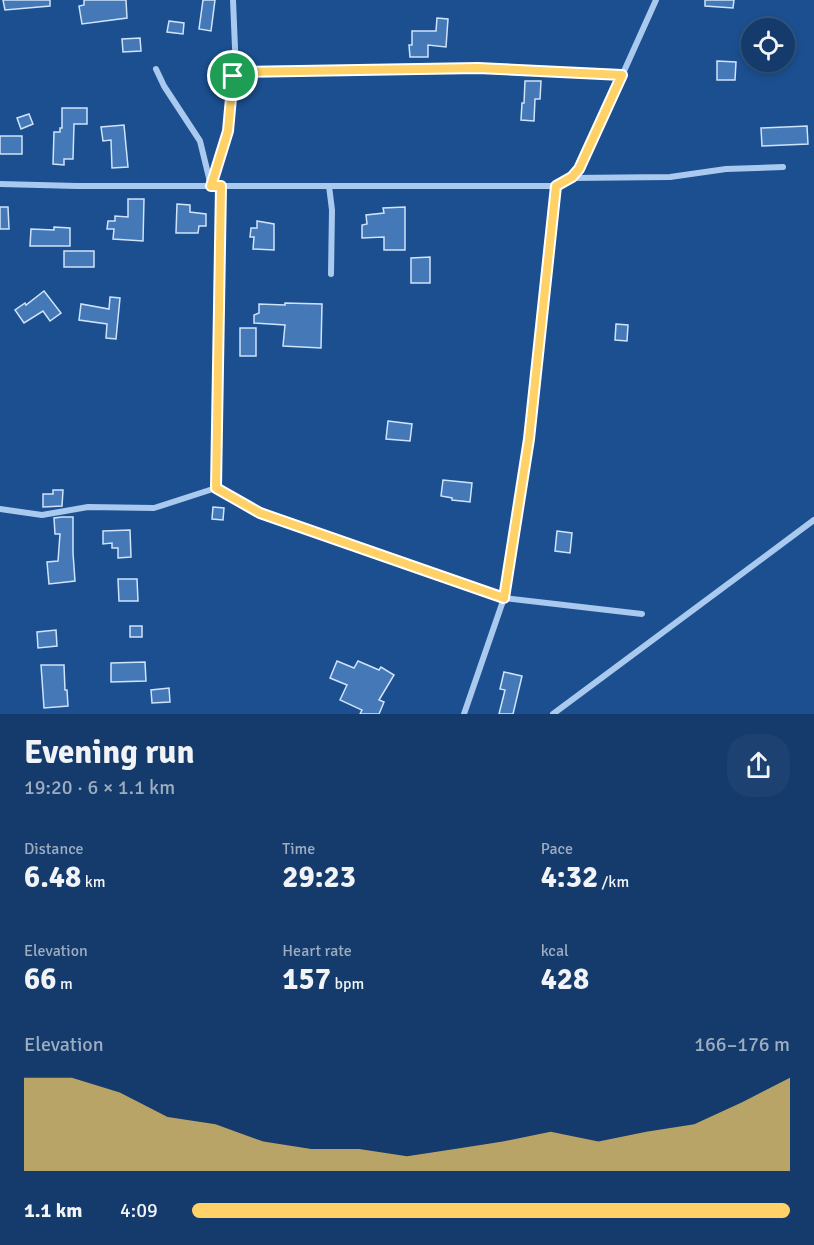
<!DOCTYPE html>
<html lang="en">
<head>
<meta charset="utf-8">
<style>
  :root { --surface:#143b6b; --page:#1d4271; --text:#f1f3f6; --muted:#9dadc1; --line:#33557e; --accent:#ffd166 }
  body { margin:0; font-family:Signika,sans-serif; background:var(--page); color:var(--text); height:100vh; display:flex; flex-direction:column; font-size:22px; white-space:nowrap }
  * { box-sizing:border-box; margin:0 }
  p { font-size:20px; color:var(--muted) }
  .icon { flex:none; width:33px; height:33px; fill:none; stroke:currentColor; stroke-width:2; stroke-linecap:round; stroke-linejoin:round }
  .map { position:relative; height:714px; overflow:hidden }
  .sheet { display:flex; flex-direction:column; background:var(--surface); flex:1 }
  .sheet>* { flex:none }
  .fabs { position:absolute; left:741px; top:18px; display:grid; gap:12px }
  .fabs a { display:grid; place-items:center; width:54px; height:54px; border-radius:50%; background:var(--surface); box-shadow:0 3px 9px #0003,0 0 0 2px var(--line); font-size:30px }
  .pin { position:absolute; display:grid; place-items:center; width:51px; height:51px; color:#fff; margin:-26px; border:3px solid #fff; border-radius:50%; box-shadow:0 2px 6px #0007 }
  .round { display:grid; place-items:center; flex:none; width:63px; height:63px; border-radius:24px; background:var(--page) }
  .overview { display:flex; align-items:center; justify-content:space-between; height:102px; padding:0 24px }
  h1 { font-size:33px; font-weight:800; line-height:45px }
  .stats { display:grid; grid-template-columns:repeat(3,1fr); gap:9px; height:102px; padding:6px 24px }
  .stats div { display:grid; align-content:center }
  .stats b { font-size:30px; font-weight:800 }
  .stats small { font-size:16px; font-weight:400 }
  .stats p { font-size:16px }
  .chart { height:168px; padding:12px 24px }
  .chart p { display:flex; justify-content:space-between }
  .chart svg { width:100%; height:108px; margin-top:6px; fill:var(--accent); opacity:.7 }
  ul { padding:0 24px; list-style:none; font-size:20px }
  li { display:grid; grid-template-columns:96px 72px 1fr; align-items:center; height:45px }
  li i { height:15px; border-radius:8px; background:var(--accent) }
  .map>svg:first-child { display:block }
  .building { fill:#4478b7; stroke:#cfe3fa; stroke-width:1.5 }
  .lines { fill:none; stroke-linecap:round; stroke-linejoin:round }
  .street { stroke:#a9c9ee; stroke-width:6 }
  .route-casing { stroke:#fff; stroke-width:12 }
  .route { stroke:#ffd166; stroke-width:8 }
</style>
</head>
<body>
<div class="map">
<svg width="814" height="714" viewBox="0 0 814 714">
  <rect width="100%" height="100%" fill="#1b4f8f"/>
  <g class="building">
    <path d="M 3,0 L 50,0 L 50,6 L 5,10 Z"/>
    <path d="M 84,0 L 126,0 L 127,18 L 82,24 L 79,6 L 84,5 Z"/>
    <path d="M 203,0 L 215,0 L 211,31 L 199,29 Z"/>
    <path d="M 705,0 L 734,0 L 733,8 L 705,6 Z"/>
    <path d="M 437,18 L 448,19 L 446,47 L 428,45 L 428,57 L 410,57 L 409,45 L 412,45 L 412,31 L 436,31 Z"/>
    <path d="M 169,21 L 184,23 L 183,34 L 167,32 Z"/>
    <path d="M 140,38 L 141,51 L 123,52 L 122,39 Z"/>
    <path d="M 717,61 L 736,62 L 735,80 L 717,80 Z"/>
    <path d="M 525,81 L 541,81 L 540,99 L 535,99 L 534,121 L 521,120 L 522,103 L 524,103 Z"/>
    <path d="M 62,108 L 87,108 L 87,124 L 74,124 L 73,159 L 64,159 L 64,165 L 53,164 L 54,132 L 60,132 L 60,128 L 62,128 Z"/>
    <path d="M 29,114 L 33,124 L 21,129 L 17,118 Z"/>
    <path d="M 124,125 L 128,167 L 112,168 L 111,140 L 103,141 L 101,127 Z"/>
    <path d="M 807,126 L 808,144 L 762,146 L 761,128 Z"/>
    <rect x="0" y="136" width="22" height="18"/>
    <path d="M 128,199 L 144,199 L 143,241 L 113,239 L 114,229 L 107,229 L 108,221 L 115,221 L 115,216 L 128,217 Z"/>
    <path d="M 177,204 L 190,205 L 190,212 L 206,214 L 206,226 L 199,226 L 198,233 L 176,233 Z"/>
    <path d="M 0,207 L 8,207 L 9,229 L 0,229 Z"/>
    <path d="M 405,207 L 405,250 L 384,250 L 384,237 L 362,238 L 362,225 L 367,224 L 366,215 L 384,213 L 383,208 Z"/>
    <path d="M 257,221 L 274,224 L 274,250 L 253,249 L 254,237 L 250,237 L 251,228 L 257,228 Z"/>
    <path d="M 54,227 L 70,228 L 70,246 L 30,246 L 31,229 L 54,230 Z"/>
    <rect x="64" y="251" width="30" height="16"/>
    <path d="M 430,257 L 430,283 L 411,283 L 411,258 Z"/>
    <path d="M 44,291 L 61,313 L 50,321 L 43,311 L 24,323 L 15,310 L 25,303 L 26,305 Z"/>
    <path d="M 110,297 L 120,298 L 116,339 L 106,338 L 107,324 L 79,320 L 81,304 L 109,309 Z"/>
    <path d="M 285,303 L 322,304 L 321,348 L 283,346 L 285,325 L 254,323 L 254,315 L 259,313 L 259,304 L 285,305 Z"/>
    <path d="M 616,324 L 628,325 L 627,341 L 615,340 Z"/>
    <rect x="240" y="328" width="16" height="28"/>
    <path d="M 388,421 L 412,424 L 410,441 L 386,439 Z"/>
    <path d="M 443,480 L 472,483 L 470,502 L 452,500 L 452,498 L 441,496 Z"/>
    <path d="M 53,490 L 63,490 L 62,506 L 43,507 L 43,494 L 53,494 Z"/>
    <path d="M 213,507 L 224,508 L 223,520 L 212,519 Z"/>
    <path d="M 62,517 L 73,517 L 73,553 L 75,581 L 49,584 L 47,562 L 58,561 L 60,534 L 55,534 L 54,518 Z"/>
    <path d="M 130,530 L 131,557 L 118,558 L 118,548 L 112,548 L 112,543 L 103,544 L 103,531 Z"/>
    <path d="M 557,531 L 572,533 L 570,553 L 555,551 Z"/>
    <path d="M 118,579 L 137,579 L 138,601 L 119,601 Z"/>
    <rect x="130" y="626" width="12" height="11"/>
    <path d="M 56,630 L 57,646 L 38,648 L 37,632 Z"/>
    <path d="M 337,661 L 354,668 L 358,661 L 379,670 L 381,667 L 394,675 L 379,700 L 384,702 L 379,714 L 360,714 L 362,710 L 340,700 L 347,685 L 330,678 Z"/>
    <path d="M 145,662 L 146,681 L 111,682 L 111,663 Z"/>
    <path d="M 41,665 L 64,665 L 65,690 L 67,690 L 68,706 L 44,708 Z"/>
    <path d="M 504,672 L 522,676 L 513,714 L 499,714 L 505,690 L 500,689 Z"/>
    <path d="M 169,688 L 170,702 L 152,703 L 151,690 Z"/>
  </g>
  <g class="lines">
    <g class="street">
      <path d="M 156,69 L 164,86 L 200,141 L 211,186 L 228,131 L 233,76 L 236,72 L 233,0"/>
      <path d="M 236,72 L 478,68 L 622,75"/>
      <path d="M 572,178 L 670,177 L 726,169 L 783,167"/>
      <path d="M 0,184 L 77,186 L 556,186 L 572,178 L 580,169 L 656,0"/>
      <path d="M 221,186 L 216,488 L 260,513 L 504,598 L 642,614"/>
      <path d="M 329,186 L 332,210 L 331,274"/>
      <path d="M 0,509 L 42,515 L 88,507 L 154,508 L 216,488"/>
      <path d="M 464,714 L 504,598 L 529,439 L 556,186"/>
      <path d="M 553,714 L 814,520"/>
    </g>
  </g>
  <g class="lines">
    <defs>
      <path id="route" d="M 478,68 L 622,75 L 579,169 L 572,177 L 556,186 L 529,439 L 504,598 L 260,513 L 216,488 L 221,186 L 211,186 L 228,131 L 233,76 L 236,72 Z"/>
    </defs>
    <use href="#route" class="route-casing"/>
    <use href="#route" class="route"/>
  </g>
</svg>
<div class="fabs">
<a><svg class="icon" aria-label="locate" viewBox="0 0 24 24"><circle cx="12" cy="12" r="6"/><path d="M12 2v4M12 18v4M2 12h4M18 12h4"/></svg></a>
</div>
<div class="pin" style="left:233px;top:76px;background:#1e9e55"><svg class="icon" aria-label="arrive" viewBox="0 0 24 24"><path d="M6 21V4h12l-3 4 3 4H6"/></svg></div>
</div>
<section class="sheet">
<div class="overview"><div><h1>Evening run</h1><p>19:20 · 6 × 1.1 km</p></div><a class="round"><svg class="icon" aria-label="share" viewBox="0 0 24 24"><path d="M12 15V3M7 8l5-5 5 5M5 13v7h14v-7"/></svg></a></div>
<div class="stats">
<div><p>Distance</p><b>6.48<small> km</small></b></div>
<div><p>Time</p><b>29:23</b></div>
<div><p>Pace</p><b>4:32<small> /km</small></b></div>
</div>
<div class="stats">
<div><p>Elevation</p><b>66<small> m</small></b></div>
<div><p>Heart rate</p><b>157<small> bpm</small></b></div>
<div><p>kcal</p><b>428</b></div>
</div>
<div class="chart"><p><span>Elevation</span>166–176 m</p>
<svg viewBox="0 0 160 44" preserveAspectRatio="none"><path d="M0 44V6L10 6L20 12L30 22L40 25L50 32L60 35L70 35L80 38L90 35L100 32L110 28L120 32L130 28L140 25L150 16L160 6V44z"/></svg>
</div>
<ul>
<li><b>1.1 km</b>4:09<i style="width:100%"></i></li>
</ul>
</section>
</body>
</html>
